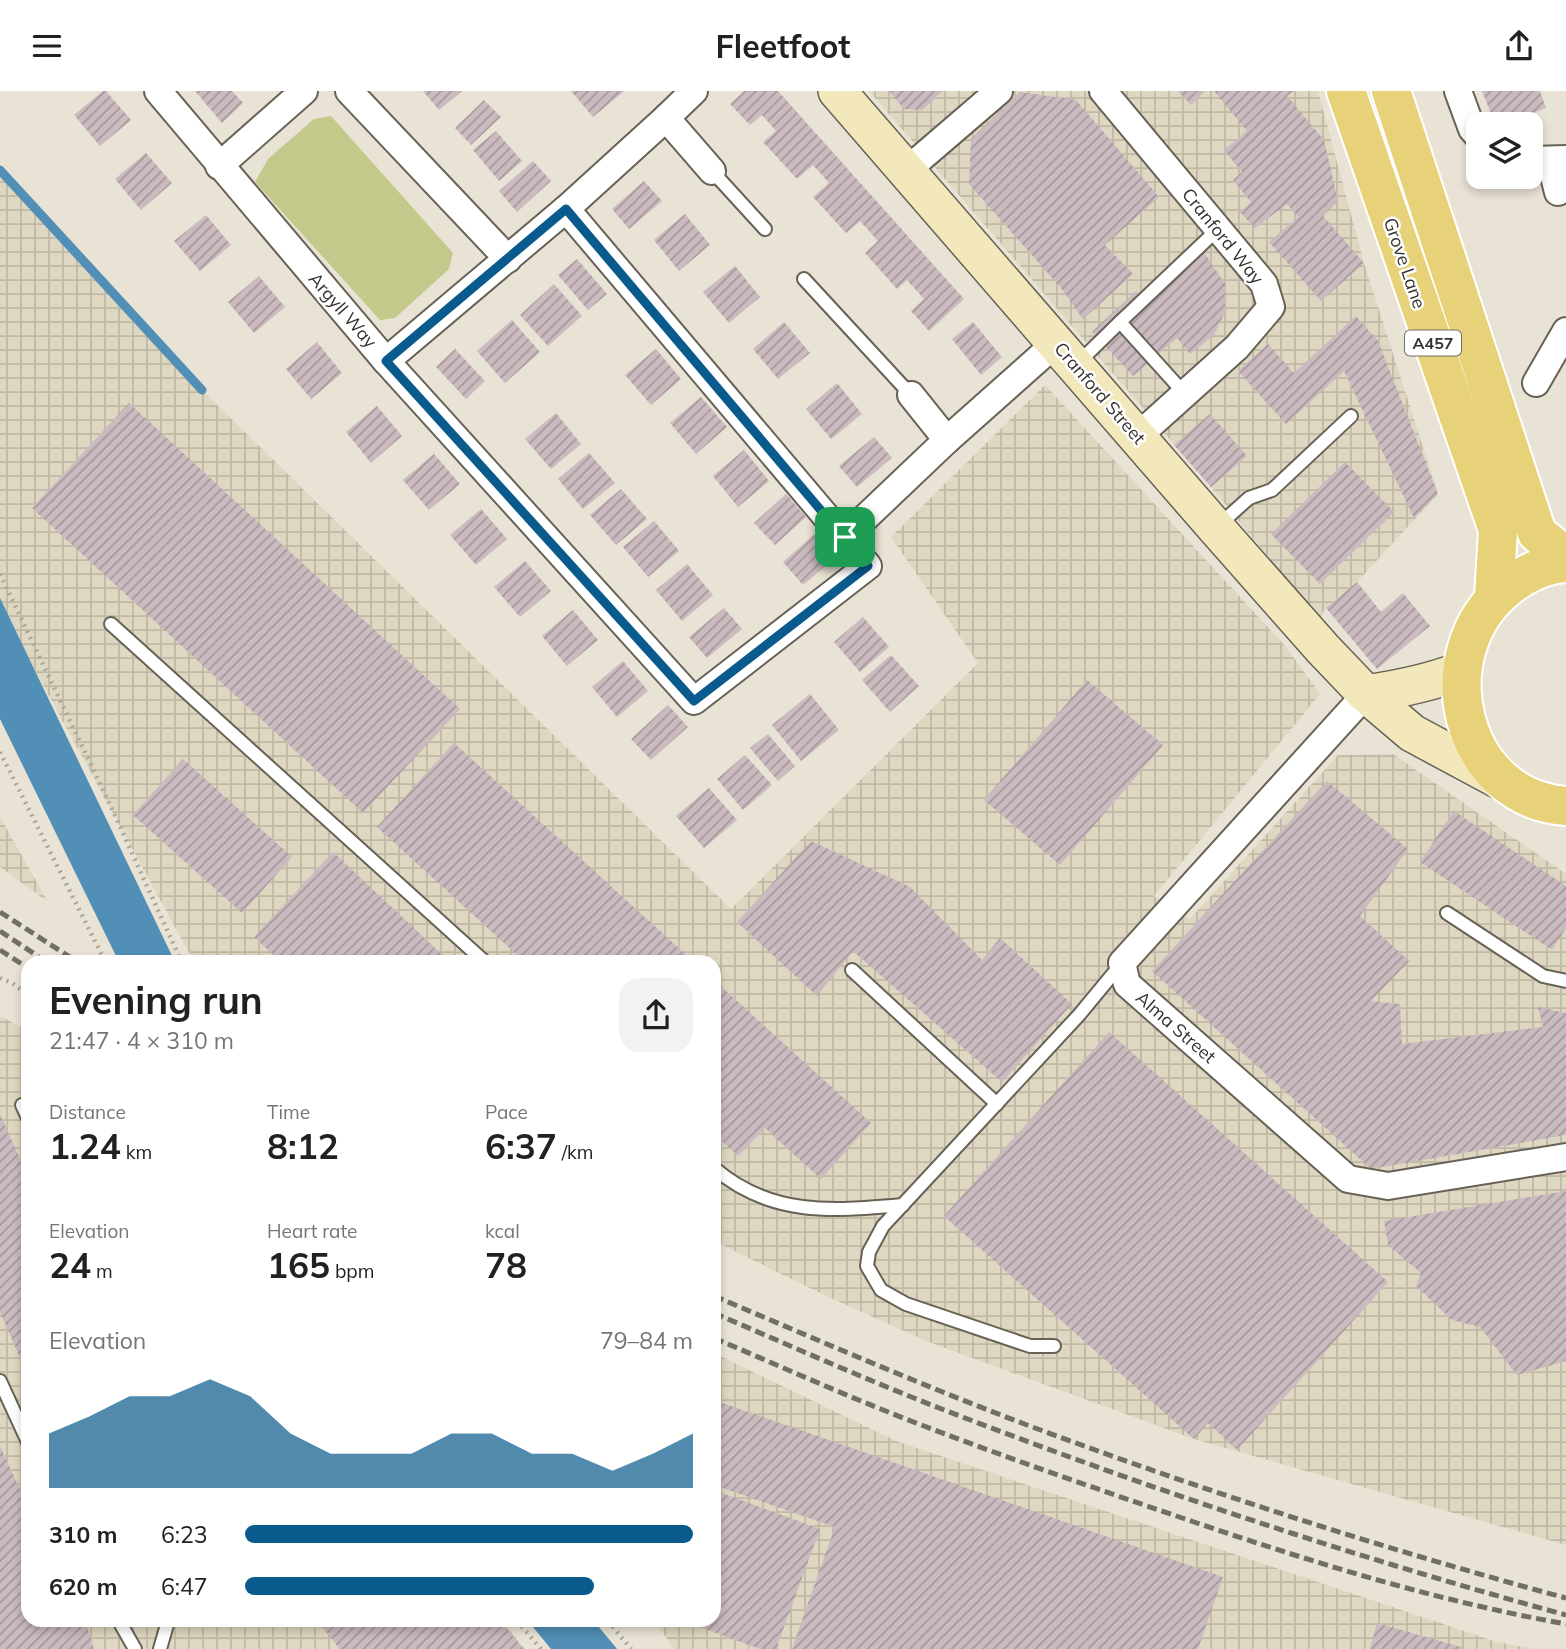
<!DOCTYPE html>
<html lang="en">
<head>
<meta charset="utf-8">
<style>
  :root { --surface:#fff; --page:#f2f2f2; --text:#202124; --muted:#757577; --accent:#095a8d }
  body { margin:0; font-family:Mulish,sans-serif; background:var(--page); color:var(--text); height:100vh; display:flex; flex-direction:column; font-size:26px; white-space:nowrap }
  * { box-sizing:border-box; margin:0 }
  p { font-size:23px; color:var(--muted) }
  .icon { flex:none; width:38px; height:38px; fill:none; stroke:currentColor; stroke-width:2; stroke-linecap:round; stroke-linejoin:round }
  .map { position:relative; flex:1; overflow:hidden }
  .sheet { position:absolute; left:21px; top:864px; width:700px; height:672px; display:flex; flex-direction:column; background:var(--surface); border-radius:21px; box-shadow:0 4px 10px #0003 }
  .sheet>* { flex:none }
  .fabs { position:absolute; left:1466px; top:21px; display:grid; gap:14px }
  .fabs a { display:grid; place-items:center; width:77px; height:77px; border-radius:14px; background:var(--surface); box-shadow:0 4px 10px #0003; font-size:35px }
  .pin { position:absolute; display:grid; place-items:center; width:60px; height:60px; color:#fff; margin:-30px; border-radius:14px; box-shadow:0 4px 10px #0006 }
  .round { display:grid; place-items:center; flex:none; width:74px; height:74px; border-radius:21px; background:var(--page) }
  .head { display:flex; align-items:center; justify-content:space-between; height:119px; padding:0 28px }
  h1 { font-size:38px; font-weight:700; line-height:52px }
  .metrics { display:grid; grid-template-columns:repeat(3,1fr); gap:10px; height:119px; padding:7px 28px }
  .metrics div { display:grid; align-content:center }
  .metrics b { font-size:35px; font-weight:700 }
  .metrics small { font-size:19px; font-weight:400 }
  .metrics p { font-size:19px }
  .chart { height:196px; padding:14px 28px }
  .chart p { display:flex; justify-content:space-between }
  .chart svg { width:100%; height:126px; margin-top:7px; fill:var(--accent); opacity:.7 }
  ul { padding:0 28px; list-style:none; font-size:23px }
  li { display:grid; grid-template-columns:112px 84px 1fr; align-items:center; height:52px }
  li i { height:18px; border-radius:9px; background:var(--accent) }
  header { display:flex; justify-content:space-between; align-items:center; height:91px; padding:0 28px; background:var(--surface); font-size:32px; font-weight:700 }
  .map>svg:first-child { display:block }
  .industrial { fill:url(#industrial-grid) }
  .grass { fill:#c4c98b }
  .water { fill:#518fb6 }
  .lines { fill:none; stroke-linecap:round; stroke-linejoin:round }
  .stream { stroke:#518fb6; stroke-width:9 }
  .building { fill:url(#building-hatch) }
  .lane-casing { stroke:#676255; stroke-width:16 }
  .street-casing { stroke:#676255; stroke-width:30 }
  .secondary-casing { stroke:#676255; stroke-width:40 }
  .primary-casing { stroke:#fff; stroke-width:42 }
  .path { stroke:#aaa69a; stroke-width:4.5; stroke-dasharray:2 5; stroke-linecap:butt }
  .lane { stroke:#fff; stroke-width:12 }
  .street { stroke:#fff; stroke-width:26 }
  .secondary { stroke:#f3e8bc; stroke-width:37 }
  .primary { stroke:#e7d179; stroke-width:38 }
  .rail { stroke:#716e65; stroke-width:5; stroke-dasharray:10 5; stroke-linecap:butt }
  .route-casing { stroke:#fff; stroke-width:14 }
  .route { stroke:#095a8d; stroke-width:9 }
  .labels { text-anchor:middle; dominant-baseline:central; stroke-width:5; stroke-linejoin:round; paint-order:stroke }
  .shield { fill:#fff; stroke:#706f6b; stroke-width:2 }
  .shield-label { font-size:16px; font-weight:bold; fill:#33312b }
  .street-label { font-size:18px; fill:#33312b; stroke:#fff }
</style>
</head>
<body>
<header><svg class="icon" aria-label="menu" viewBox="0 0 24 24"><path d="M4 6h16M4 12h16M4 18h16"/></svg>Fleetfoot<svg class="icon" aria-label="share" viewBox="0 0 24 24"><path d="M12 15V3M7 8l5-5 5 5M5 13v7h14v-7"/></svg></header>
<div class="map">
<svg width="1566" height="1558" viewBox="0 0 1566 1558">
  <defs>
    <pattern id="industrial-grid" width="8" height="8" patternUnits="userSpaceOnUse" patternTransform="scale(1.75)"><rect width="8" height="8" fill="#ded7c1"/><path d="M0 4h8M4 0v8" fill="none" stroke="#bfb9a6"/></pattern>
    <pattern id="building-hatch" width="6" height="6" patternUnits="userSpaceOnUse" patternTransform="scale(1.75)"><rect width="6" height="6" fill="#cbbabf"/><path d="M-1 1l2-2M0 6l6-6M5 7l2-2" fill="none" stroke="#a5989b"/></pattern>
  </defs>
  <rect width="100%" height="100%" fill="#e8e3d4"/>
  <g class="industrial">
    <path d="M 869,0 L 1318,0 L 1364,172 L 1438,403 L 1357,491 L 1326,517 L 1319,528 L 1211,396 Z"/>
    <path d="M 0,79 L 202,299 L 731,818 L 978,572 L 891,446 L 1045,294 L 1286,556 L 1320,603 L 1154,805 L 1190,828 L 1338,664 L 1393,663 L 1566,783 L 1566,1454 L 1194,1348 L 926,1250 L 822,1203 L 714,1150 L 714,872 L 194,871 L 6,526 L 0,511 Z"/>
    <path d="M 0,726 L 48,811 L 0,776 Z"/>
    <path d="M 0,925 L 28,940 L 28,1530 L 502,1530 L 525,1558 L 0,1558 Z"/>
    <path d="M 714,1262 L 896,1350 L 1497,1551 L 1534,1558 L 674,1558 L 655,1530 L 714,1530 Z"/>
  </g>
  <path class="grass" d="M 331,25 L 453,162 L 449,178 L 395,227 L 380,229 L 255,91 L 268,68 L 314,28 Z"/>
  <g class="water">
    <path d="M 0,507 L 175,871 L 119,871 L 0,628 Z"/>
    <path d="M 528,1530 L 594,1530 L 617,1558 L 551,1558 Z"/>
  </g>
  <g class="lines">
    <path class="stream" d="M 0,79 L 202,299"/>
  </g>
  <g class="building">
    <path d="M 103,0 L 106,0 L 131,29 L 100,55 L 74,24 Z"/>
    <path d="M 195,0 L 232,0 L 243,12 L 222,32 Z"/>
    <path d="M 423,0 L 462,0 L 439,19 Z"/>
    <path d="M 571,0 L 624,0 L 593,26 Z"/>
    <path d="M 744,0 L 778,0 L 964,208 L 929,240 L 911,220 L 924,208 L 907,189 L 897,198 L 865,162 L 878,150 L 860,130 L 846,142 L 813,106 L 829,92 L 813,74 L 797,88 L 763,51 L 776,40 L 762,24 L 750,34 L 730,13 Z"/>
    <path d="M 889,0 L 943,0 L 922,19 L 904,18 Z"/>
    <path d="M 1178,0 L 1205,0 L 1191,14 Z"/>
    <path d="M 1214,0 L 1294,0 L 1287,5 L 1324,49 L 1338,110 L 1323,125 L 1364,172 L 1321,210 L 1269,151 L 1298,126 L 1287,113 L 1255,137 L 1240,121 L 1251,111 L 1233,89 L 1242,81 L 1224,59 L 1247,40 Z"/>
    <path d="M 1482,0 L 1540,0 L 1546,17 L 1505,33 L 1495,33 Z"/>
    <path d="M 1020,1 L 1076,9 L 1159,106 L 1105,154 L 1133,183 L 1083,228 L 1061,197 L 969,93 L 971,48 Z"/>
    <path d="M 484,9 L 501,26 L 471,54 L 455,37 Z"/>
    <path d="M 496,40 L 522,70 L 499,90 L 473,59 Z"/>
    <path d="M 146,62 L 172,92 L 141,119 L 115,88 Z"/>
    <path d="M 533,70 L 551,90 L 517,121 L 499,100 Z"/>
    <path d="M 644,90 L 662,110 L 629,138 L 612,118 Z"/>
    <path d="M 685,123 L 710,154 L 679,180 L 654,149 Z"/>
    <path d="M 206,124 L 231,154 L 200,180 L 174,150 Z"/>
    <path d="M 1202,158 L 1225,193 L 1225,221 L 1214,244 L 1190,263 L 1177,247 L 1133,285 L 1092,241 L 1136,200 L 1146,210 Z"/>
    <path d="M 577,168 L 607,203 L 588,219 L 558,184 Z"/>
    <path d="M 735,175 L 760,206 L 729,232 L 703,201 Z"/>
    <path d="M 259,185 L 285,216 L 254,242 L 228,211 Z"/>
    <path d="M 554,193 L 582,225 L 548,255 L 520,224 Z"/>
    <path d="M 1356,225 L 1378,250 L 1438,403 L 1414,427 L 1344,280 L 1286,333 L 1238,280 L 1268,253 L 1294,282 Z"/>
    <path d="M 512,229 L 540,261 L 505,292 L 477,260 Z"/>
    <path d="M 784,231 L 810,262 L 778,288 L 753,258 Z"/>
    <path d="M 973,231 L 1002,266 L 981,284 L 952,248 Z"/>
    <path d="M 317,251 L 342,282 L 311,308 L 286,278 Z"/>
    <path d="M 455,258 L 485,290 L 466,308 L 436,276 Z"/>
    <path d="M 656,258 L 681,288 L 651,314 L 625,284 Z"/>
    <path d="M 837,292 L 862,323 L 831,348 L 806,318 Z"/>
    <path d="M 701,306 L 727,336 L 696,363 L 670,332 Z"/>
    <path d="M 129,312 L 460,618 L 363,722 L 32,417 Z"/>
    <path d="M 377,315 L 402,345 L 371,372 L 346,341 Z"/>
    <path d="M 556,322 L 581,353 L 551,378 L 525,348 Z"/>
    <path d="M 1210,323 L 1247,365 L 1211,396 L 1174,354 Z"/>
    <path d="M 874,346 L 892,367 L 857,396 L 839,375 Z"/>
    <path d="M 744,359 L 769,390 L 738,416 L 713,385 Z"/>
    <path d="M 589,362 L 615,392 L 583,418 L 558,388 Z"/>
    <path d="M 434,363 L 460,393 L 429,419 L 403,389 Z"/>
    <path d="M 1345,371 L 1394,421 L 1320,493 L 1271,443 Z"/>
    <path d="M 621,398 L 647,428 L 616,454 L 590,424 Z"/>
    <path d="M 786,403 L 806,426 L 775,454 L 754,432 Z"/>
    <path d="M 481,418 L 507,448 L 476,474 L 450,444 Z"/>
    <path d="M 654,430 L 679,460 L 648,486 L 623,456 Z"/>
    <path d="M 818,440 L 839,464 L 803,494 L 783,471 Z"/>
    <path d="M 525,470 L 551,500 L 520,526 L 494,496 Z"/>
    <path d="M 687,473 L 713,504 L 682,530 L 656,499 Z"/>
    <path d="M 1357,491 L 1381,521 L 1403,502 L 1430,535 L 1377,578 L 1326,517 Z"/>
    <path d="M 724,517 L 742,538 L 707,567 L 689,546 Z"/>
    <path d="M 573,519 L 598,549 L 567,575 L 542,545 Z"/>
    <path d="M 863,526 L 889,556 L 860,581 L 834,551 Z"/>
    <path d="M 891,564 L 919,595 L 890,621 L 862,589 Z"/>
    <path d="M 623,570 L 648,600 L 617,626 L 592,596 Z"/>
    <path d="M 1087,589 L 1163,654 L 1060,774 L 984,709 Z"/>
    <path d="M 810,603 L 839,639 L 801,670 L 772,634 Z"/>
    <path d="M 668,614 L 688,636 L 651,669 L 631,648 Z"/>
    <path d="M 768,643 L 795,675 L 778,690 L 750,657 Z"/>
    <path d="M 454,652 L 695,872 L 526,872 L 377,736 Z"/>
    <path d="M 745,664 L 772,694 L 743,719 L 717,688 Z"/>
    <path d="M 183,668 L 292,766 L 242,822 L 133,724 Z"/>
    <path d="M 1327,690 L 1408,758 L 1360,825 L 1409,870 L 1371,910 L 1400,913 L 1402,953 L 1543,936 L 1538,916 L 1566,922 L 1566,1044 L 1371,1078 L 1152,880 Z"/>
    <path d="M 709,697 L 737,729 L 704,757 L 676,725 Z"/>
    <path d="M 1454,720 L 1566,795 L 1566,837 L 1552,859 L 1420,771 Z"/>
    <path d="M 811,750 L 910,796 L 982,869 L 1000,847 L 1072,913 L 1002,991 L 853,860 L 817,905 L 737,831 Z"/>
    <path d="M 333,761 L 451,872 L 282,872 L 254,846 Z"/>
    <path d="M 714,889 L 871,1032 L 821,1088 L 765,1037 L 738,1065 L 714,1043 Z"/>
    <path d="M 1109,941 L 1388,1191 L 1237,1359 L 1208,1332 L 1194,1348 L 944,1125 Z"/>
    <path d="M 0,1023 L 28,1086 L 28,1285 L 0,1221 Z"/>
    <path d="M 1566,1100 L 1566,1270 L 1517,1284 L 1480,1236 L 1452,1229 L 1416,1195 L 1421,1182 L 1388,1154 L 1384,1130 Z"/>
    <path d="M 714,1309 L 1223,1486 L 1198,1558 L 792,1558 L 835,1436 L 714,1394 Z"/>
    <path d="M 0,1355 L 28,1416 L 28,1530 L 77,1530 L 86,1532 L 94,1558 L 0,1558 Z"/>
    <path d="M 719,1401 L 820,1438 L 776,1558 L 760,1558 L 683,1530 L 714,1530 L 714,1414 Z"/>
    <path d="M 317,1530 L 501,1530 L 524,1558 L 340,1558 Z"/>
    <path d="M 1377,1532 L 1464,1557 L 1464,1558 L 1370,1558 Z"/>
  </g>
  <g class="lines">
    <defs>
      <g id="lane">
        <path d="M 712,80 L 765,138"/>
        <path d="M 804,188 L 911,304"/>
        <path d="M 1120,231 L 1218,138"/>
        <path d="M 1078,272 L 1120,231 L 1185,303"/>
        <path d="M 1219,434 L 1249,407 L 1272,399 L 1351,325"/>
        <path d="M 111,533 L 486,872"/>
        <path d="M 1447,822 L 1543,885 L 1566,890"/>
        <path d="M 852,879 L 997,1013"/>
        <path d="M 22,1014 L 28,1027"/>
        <path d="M 714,1077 C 771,1126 833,1120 903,1114"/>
        <path d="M 1054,1255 L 1030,1255 L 906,1213 L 881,1199 L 867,1175 L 869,1161 L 883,1135 L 1079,924 L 1122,872"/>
        <path d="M 0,1290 L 28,1351"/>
        <path d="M 119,1530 L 135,1558"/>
        <path d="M 160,1558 L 168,1530"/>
      </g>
      <g id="street">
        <path d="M 158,0 L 386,270 L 694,610 L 868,475 L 566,118"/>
        <path d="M 349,0 L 508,168"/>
        <path d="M 1103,0 L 1264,193 L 1271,216 L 1237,256 L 1138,345"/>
        <path d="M 1458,0 L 1472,38 L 1479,46"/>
        <path d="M 666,27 L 694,0"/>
        <path d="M 1531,69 L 1566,68"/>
        <path d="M 1550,69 L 1558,101"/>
        <path d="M 219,75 L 304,0"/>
        <path d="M 907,79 L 999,0"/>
        <path d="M 386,270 L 566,118 L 666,27 L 712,80"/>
        <path d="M 1536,292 L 1566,240"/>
        <path d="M 947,349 L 1056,252"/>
        <path d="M 845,446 L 947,349 L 911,304"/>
        <path d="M 1366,603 L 1122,872 L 1127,893 L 1348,1088 L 1388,1095 L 1566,1066"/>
      </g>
      <g id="secondary">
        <path d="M 837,0 L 1216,437 L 1323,558 L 1366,603 L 1412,642 L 1505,692"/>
        <path d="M 1366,603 C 1399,598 1430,592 1460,580"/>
      </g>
      <g id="primary">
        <path d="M 1346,0 L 1498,439 L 1494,507"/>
        <path d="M 1391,0 L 1537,442 L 1555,457 L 1566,463"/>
        <path d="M 1566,472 C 1543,474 1526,482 1508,496 C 1425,561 1459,708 1566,715"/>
      </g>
    </defs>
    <use href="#lane" class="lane-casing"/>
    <use href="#street" class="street-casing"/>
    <use href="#secondary" class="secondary-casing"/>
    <use href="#primary" class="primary-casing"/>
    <g class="path">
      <path d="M 0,483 L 112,718 L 182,872"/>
      <path d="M 0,661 L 106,872"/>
      <path d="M 0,887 L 12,892 L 28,904"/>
      <path d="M 517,1530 L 541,1558"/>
      <path d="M 608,1530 L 631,1558"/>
    </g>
    <use href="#lane" class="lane"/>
    <use href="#street" class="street"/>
    <use href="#secondary" class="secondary"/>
    <use href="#primary" class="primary"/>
    <g class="rail">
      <path d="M 0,821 L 79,872"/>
      <path d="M 0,840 L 48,872"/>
      <path d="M 0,859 L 28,877"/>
      <path d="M 714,1205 C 818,1249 921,1294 1027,1334 C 1204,1400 1384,1458 1566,1507"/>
      <path d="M 714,1222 C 800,1259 885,1297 973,1330 C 1167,1404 1365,1469 1566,1524"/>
      <path d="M 714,1247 C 784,1277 853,1308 924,1335 C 1013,1369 1103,1400 1194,1431 C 1318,1473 1437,1510 1566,1533"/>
    </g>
  </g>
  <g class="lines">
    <defs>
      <path id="route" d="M 566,118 L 868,475 L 694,610 L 386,270 Z"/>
    </defs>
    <use href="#route" class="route-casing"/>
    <use href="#route" class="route"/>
  </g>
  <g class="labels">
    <rect class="shield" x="1405" y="239.5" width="56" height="25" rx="5"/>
    <g class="shield-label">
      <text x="1433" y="252">A457</text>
    </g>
    <g class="street-label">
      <text transform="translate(1223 145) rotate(51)">Cranford Way</text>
      <text transform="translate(1405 172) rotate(71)">Grove Lane</text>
      <text transform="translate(343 219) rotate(49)">Argyll Way</text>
      <text transform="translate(1100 302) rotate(49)">Cranford Street</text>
      <text transform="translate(1176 936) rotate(41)">Alma Street</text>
    </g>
  </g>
</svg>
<div class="fabs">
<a><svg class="icon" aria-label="layers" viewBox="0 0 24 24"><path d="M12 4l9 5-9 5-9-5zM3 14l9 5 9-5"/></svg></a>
</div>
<div class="pin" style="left:845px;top:446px;background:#1e9e55"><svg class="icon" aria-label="arrive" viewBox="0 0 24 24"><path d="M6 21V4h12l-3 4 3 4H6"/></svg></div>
<section class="sheet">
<div class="head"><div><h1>Evening run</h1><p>21:47 · 4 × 310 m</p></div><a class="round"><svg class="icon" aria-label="share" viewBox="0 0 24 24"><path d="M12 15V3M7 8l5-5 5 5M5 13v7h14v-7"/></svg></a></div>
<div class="metrics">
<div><p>Distance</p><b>1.24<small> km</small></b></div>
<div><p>Time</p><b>8:12</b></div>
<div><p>Pace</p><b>6:37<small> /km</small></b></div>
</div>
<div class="metrics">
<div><p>Elevation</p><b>24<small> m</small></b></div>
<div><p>Heart rate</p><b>165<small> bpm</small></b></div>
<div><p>kcal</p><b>78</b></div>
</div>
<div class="chart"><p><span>Elevation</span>79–84 m</p>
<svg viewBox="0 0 160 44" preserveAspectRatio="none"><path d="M0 44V25L10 19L20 12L30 12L40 6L50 12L60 25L70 32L80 32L90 32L100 25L110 25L120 32L130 32L140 38L150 32L160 25V44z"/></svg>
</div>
<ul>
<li><b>310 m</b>6:23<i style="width:100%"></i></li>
<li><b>620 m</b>6:47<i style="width:78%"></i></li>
</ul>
</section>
</div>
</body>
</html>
